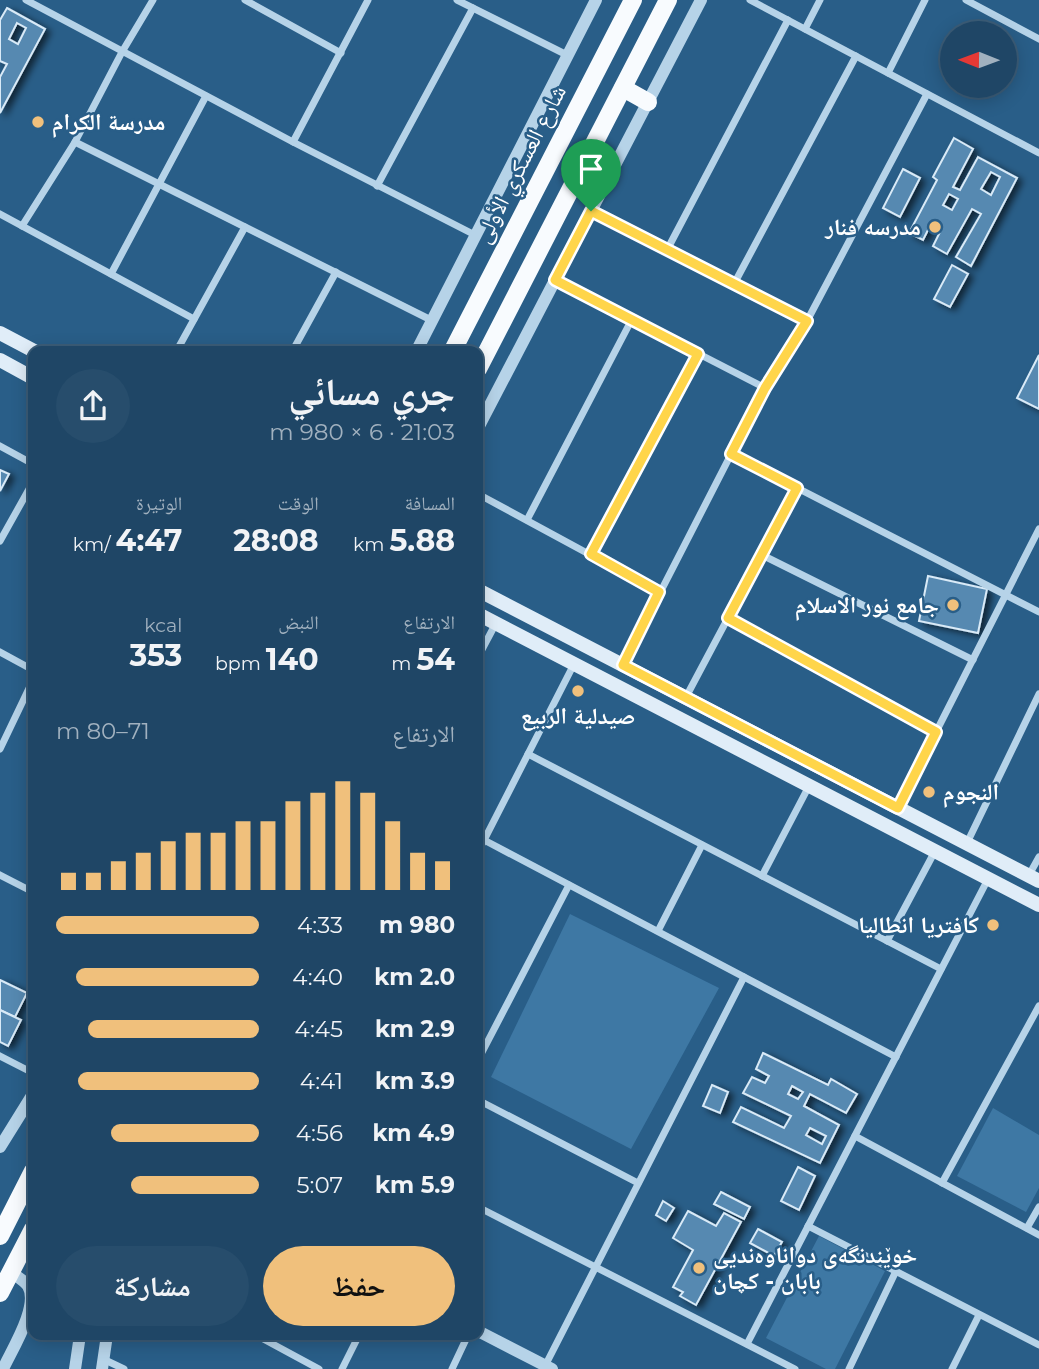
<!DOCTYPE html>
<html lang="ar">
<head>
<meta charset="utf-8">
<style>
  :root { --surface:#1f4666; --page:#274d6c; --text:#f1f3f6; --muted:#a1b1bf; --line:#3c5e7a; --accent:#f0c07c }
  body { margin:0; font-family:Montserrat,"Noto Naskh Arabic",sans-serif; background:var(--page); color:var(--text); direction:rtl; height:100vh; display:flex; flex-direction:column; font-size:26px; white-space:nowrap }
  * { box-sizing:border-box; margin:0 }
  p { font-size:23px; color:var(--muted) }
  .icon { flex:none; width:38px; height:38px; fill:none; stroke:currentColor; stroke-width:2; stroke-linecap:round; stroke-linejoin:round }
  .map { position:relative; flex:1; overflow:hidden; direction:ltr }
  .panel { position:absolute; left:28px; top:346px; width:455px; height:994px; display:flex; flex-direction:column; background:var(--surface); border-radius:14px; box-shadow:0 4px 18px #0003,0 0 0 2px var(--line); direction:rtl }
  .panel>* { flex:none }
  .needle { width:46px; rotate:271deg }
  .fabs { position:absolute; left:940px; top:21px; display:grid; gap:14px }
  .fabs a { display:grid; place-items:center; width:77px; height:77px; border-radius:50%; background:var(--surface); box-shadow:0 4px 18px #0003,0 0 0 2px var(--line); font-size:35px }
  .pin { position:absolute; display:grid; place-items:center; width:60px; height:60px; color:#fff; margin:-72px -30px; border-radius:50% 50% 50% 0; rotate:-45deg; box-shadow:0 0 7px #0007 }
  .pin .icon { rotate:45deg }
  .round { display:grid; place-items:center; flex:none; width:74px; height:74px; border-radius:37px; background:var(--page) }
  .summary { display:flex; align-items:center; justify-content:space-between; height:119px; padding:0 28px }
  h1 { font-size:38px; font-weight:700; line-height:52px }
  .figures { display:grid; grid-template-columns:repeat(3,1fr); gap:10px; height:119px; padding:7px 28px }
  .figures div { display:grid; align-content:center }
  .figures b { font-size:30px; font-weight:700 }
  .figures small { font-size:19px; font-weight:400 }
  .figures p { font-size:19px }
  .chart { height:196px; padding:14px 28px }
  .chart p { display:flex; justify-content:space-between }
  .chart svg { width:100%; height:126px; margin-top:7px; stroke:var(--accent); stroke-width:6 }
  .button { display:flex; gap:14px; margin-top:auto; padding:14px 28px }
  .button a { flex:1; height:80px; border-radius:42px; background:var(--accent); color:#111; font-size:28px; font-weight:700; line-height:80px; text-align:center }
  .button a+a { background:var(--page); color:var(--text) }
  ul { padding:0 28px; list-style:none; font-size:23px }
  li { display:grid; grid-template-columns:112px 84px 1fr; align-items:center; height:52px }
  li i { height:18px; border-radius:9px; background:var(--accent) }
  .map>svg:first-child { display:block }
  .green { fill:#3e78a4 }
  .building { fill:#5689b1; stroke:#d9eaf7; stroke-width:2; fill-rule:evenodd; filter:url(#shadow) }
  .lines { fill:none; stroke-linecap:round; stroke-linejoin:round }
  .minor { stroke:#b6d3e8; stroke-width:7 }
  .tertiary { stroke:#b6d3e8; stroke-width:12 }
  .secondary { stroke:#e0edf8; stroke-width:14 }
  .primary { stroke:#f8fbfe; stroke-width:18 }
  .route-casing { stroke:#fff; stroke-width:14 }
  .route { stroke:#ffd54a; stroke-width:9 }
  .poi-dot { fill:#f0c07c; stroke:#295e88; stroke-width:2.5 }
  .labels { text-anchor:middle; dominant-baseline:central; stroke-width:5; stroke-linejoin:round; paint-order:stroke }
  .poi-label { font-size:23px; font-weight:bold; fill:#fff; stroke:#295e88; text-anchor:start }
  .street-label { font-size:23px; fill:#fff; stroke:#295e88 }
</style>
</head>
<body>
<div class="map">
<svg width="1039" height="1369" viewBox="0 0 1039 1369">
  <defs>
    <filter id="shadow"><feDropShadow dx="5" dy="3" stdDeviation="3.5" flood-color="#0009"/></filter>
  </defs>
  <rect width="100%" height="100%" fill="#295e88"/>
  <g class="green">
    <path d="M 570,914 L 719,988 L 631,1149 L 491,1077 Z"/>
    <path d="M 993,1108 L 1039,1135 L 1039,1188 L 1026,1212 L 957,1176 Z"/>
    <path d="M 819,1236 L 885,1271 L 835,1369 L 826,1369 L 766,1338 Z"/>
  </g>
  <g class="building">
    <path d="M 7,8 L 45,29 L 0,113 L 0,77 L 7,64 L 0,61 L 0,20 ZM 17,23 L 26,28 L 18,44 L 9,39 Z"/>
    <path d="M 954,138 L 973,149 L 953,187 L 960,190 L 978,157 L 1017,178 L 971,266 L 956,257 L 981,214 L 972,209 L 947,254 L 933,246 L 940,232 L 930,226 L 923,240 L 909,233 L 937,180 L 933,177 ZM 991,172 L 1000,177 L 991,195 L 981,189 ZM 949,194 L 958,199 L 952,210 L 943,205 Z"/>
    <path d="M 903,169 L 920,178 L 900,217 L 883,208 Z"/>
    <path d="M 952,265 L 968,274 L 950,307 L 934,299 Z"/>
    <path d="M 1039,355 L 1039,409 L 1017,398 Z"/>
    <path d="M 0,470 L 9,474 L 0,491 Z"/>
    <path d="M 928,576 L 987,589 L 978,633 L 919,621 Z"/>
    <path d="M 0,980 L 27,993 L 15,1017 L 0,1010 Z"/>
    <path d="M 0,1010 L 21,1020 L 8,1046 L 0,1042 Z"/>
    <path d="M 763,1053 L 828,1085 L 831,1079 L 857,1094 L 846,1113 L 810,1094 L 804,1106 L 839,1125 L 820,1163 L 733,1122 L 741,1107 L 784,1128 L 791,1116 L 743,1093 L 752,1077 L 765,1083 L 769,1076 L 756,1069 ZM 792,1086 L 803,1092 L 798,1099 L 788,1094 ZM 810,1128 L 826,1136 L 822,1144 L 806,1135 Z"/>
    <path d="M 712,1085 L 728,1092 L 720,1113 L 703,1106 Z"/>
    <path d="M 798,1167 L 815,1176 L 799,1210 L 781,1201 Z"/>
    <path d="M 721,1192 L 750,1207 L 744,1219 L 714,1204 Z"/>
    <path d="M 663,1201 L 674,1208 L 666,1221 L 656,1215 Z"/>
    <path d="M 688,1211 L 716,1226 L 724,1213 L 741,1222 L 696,1305 L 680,1296 L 683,1292 L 673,1287 L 693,1250 L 673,1238 Z"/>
    <path d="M 758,1229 L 782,1242 L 774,1256 L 750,1243 Z"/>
  </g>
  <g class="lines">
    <g class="minor">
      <path d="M 26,0 L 293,142 L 475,235"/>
      <path d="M 245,0 L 341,53"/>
      <path d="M 457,0 L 567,55"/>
      <path d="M 750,0 L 1039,153"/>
      <path d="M 966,0 L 1039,39"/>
      <path d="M 805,29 L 820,0"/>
      <path d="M 888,73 L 925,0"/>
      <path d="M 75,142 L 431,320"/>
      <path d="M 293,142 L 368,0"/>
      <path d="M 377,186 L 473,8"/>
      <path d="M 591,211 L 807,321"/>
      <path d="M 0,214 L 194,319"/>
      <path d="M 22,226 L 75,142 L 122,52 L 153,0"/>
      <path d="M 667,250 L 788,20"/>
      <path d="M 111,274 L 206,96"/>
      <path d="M 555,280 L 765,388"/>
      <path d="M 734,284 L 856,56"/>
      <path d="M 176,352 L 245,227"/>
      <path d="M 292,352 L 336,272"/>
      <path d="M 0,446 L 33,464"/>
      <path d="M 731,454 L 1039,612"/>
      <path d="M 478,494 L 659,592"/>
      <path d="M 527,520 L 631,321"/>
      <path d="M 0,541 L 33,482"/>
      <path d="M 591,554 L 698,354"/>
      <path d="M 762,555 L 973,660"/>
      <path d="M 728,618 L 936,732"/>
      <path d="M 0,652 L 33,670"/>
      <path d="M 478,657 L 496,623"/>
      <path d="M 623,665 L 765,388 L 807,321 L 927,94"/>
      <path d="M 686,697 L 797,488"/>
      <path d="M 0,749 L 33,680"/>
      <path d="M 528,754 L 941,969"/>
      <path d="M 898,807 L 1039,529"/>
      <path d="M 484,840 L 896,1057"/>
      <path d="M 967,843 L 1039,694"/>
      <path d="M 478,852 L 574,664"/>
      <path d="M 0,875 L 33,892"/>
      <path d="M 1029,875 L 1039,857"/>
      <path d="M 762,876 L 809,786"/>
      <path d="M 658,931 L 702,845"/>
      <path d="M 887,941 L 935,851"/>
      <path d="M 0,1056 L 33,1073"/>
      <path d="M 478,1060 L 569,885"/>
      <path d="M 478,1100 L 638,1183"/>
      <path d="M 855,1136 L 1039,1235"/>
      <path d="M 942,1183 L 1039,1006"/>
      <path d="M 478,1207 L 795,1369"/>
      <path d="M 808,1226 L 1039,1345"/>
      <path d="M 1027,1228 L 1039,1207"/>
      <path d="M 256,1335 L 319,1369"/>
      <path d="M 747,1344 L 988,879"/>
      <path d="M 103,1359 L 124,1369"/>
      <path d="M 545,1366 L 744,977"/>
      <path d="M 342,1369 L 359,1335"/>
      <path d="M 452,1369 L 468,1335"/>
      <path d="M 849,1369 L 896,1271"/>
      <path d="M 952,1369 L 979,1315"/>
    </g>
    <g class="tertiary">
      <path d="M 416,352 L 596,0"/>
      <path d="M 478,428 L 701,0"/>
      <path d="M 0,1147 L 33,1094"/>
      <path d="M 478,1331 L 552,1369"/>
      <path d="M 3,1369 C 11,1351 40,1306 28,1286 C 25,1281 16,1276 11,1272"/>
      <path d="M 75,1369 L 80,1335"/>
      <path d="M 102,1369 L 107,1335"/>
    </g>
    <g class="secondary">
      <path d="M 0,333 L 36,352"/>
      <path d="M 0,360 L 33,378"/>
      <path d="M 478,590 L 1039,881"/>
      <path d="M 478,614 L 1039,905"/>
    </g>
    <g class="primary">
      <path d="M 623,88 L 648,102"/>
      <path d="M 452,352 L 633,0"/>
      <path d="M 478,369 L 668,0"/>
      <path d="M 0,1236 L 33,1171"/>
      <path d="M 0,1293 L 33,1229"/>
    </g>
  </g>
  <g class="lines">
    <defs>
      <path id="route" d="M 591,211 L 807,321 L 765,388 L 731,454 L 797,488 L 728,618 L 936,732 L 898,808 L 623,665 L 659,592 L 591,554 L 698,354 L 555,280 Z"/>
    </defs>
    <use href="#route" class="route-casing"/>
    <use href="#route" class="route"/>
  </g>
  <g class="poi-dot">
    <circle cx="38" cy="122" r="7"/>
    <circle cx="935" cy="227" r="7"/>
    <circle cx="953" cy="605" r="7"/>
    <circle cx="578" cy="691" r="7"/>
    <circle cx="929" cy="792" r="7"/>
    <circle cx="993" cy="925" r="7"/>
    <circle cx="699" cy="1268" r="7"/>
  </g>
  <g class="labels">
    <g class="poi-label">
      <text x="52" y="122">مدرسة الكرام</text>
      <text x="921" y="227" text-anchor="end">مدرسه فنار</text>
      <text x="939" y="605" text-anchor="end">جامع نور الاسلام</text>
      <text x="578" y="716" text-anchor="middle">صيدلية الربيع</text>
      <text x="943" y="792">النجوم</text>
      <text x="979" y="925" text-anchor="end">كافتريا انطاليا</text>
      <text x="713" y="1255">خوێندنگەی دواناوەندیی<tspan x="713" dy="26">بابان - کچان</tspan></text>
    </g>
    <g class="street-label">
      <text transform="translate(520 164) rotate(-63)">شارع العسكري الأولى</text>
    </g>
  </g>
</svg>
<div class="fabs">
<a><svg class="needle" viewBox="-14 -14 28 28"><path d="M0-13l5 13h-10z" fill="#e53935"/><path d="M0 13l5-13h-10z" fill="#a1b1bf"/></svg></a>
</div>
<div class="pin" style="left:591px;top:211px;background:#1e9e55"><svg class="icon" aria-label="arrive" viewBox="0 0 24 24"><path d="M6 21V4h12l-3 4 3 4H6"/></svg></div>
<section class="panel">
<div class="summary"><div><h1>جري مسائي</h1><p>21:03 · 6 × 980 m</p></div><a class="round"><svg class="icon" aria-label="share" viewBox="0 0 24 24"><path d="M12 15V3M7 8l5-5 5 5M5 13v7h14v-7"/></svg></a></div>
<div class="figures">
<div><p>المسافة</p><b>5.88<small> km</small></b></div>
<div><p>الوقت</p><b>28:08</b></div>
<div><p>الوتيرة</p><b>4:47<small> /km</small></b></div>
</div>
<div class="figures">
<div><p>الارتفاع</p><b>54<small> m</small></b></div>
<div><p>النبض</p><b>140<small> bpm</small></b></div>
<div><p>kcal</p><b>353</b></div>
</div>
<div class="chart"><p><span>الارتفاع</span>71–80 m</p>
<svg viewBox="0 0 160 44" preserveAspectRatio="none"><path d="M5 44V38M15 44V38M25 44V34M35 44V31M45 44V27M55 44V24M65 44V24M75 44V20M85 44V20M95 44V13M105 44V10M115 44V6M125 44V10M135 44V20M145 44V31M155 44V34"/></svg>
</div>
<ul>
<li><b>980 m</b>4:33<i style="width:100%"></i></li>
<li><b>2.0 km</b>4:40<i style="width:90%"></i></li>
<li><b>2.9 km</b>4:45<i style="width:84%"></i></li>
<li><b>3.9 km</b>4:41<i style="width:89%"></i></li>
<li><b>4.9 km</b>4:56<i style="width:73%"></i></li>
<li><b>5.9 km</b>5:07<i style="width:63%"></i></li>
</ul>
<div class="button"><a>حفظ</a><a>مشاركة</a></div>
</section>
</div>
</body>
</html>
